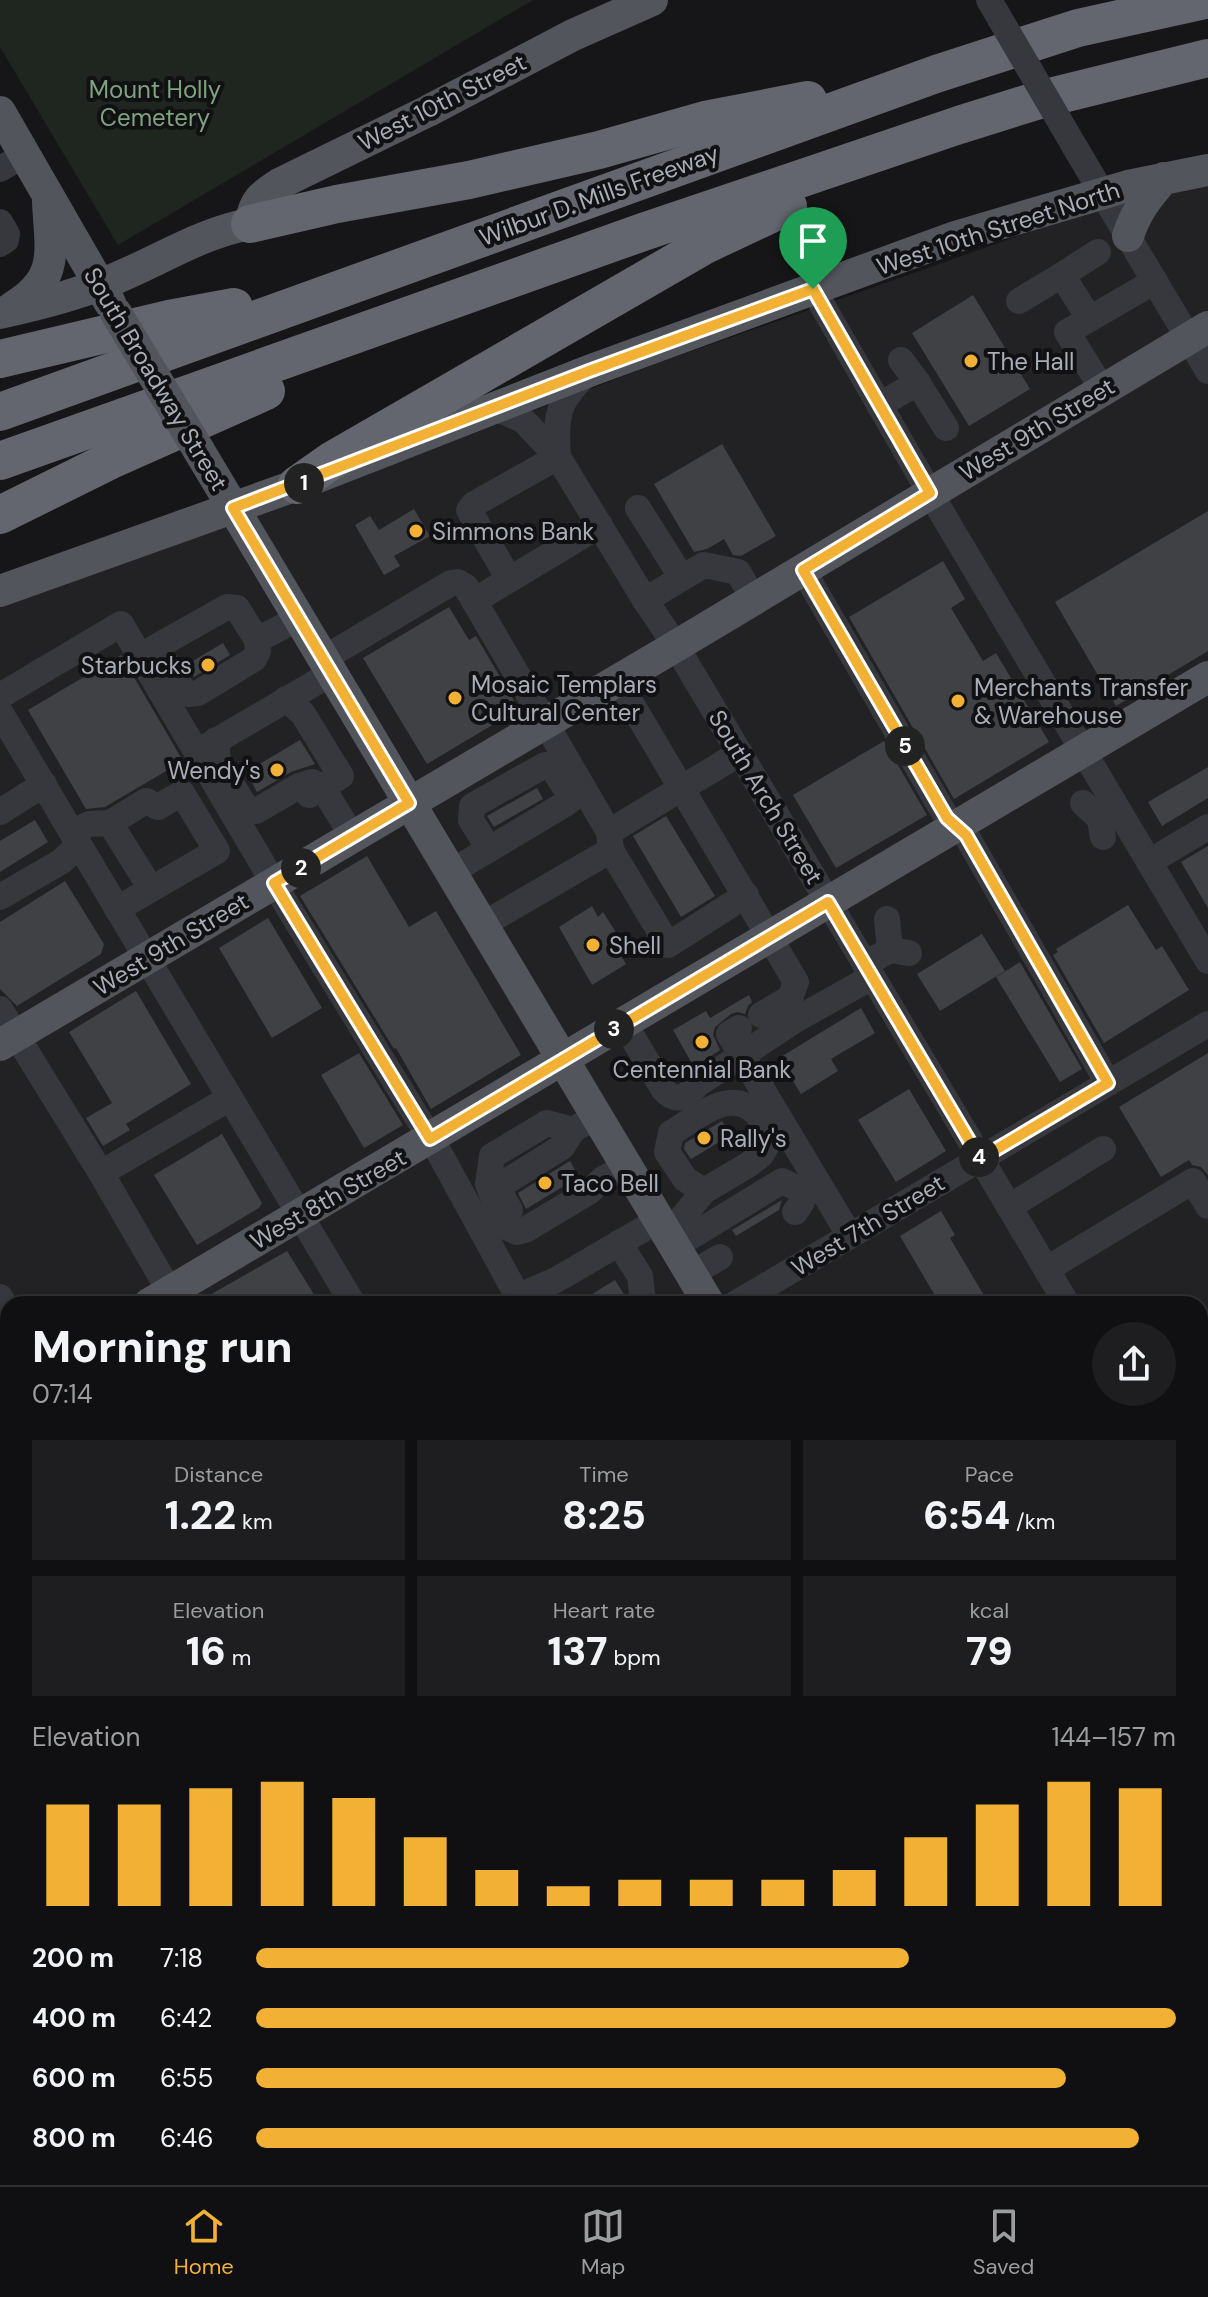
<!DOCTYPE html>
<html lang="en">
<head>
<meta charset="utf-8">
<style>
  :root { --surface:#101012; --page:#1e1e20; --text:#f1f3f6; --muted:#9c9d9f; --line:#303032; --accent:#f2b134 }
  body { margin:0; font-family:"DM Sans",sans-serif; background:var(--page); color:var(--text); height:100vh; display:flex; flex-direction:column; font-size:30px; white-space:nowrap }
  * { box-sizing:border-box; margin:0 }
  p { font-size:26px; color:var(--muted) }
  .icon { flex:none; width:44px; height:44px; fill:none; stroke:currentColor; stroke-width:2; stroke-linecap:round; stroke-linejoin:round }
  .map { position:relative; flex:1; overflow:hidden }
  .drawer { position:absolute; left:0px; top:1296px; width:1208px; height:890px; display:flex; flex-direction:column; background:var(--surface); border-radius:24px 24px 0 0; box-shadow:0 4px 12px #0003,0 0 0 2px var(--line) }
  .drawer>* { flex:none }
  .pin { position:absolute; display:grid; place-items:center; width:68px; height:68px; color:#fff; margin:-82px -34px; border-radius:50% 50% 50% 0; rotate:-45deg; box-shadow:0 0 8px #0007 }
  .pin .icon { rotate:45deg }
  .km { position:absolute; width:40px; height:40px; margin:-20px; border-radius:50%; background:#222; color:#fff; font-size:22px; line-height:40px; text-align:center }
  .round { display:grid; place-items:center; flex:none; width:84px; height:84px; border-radius:42px; background:var(--page) }
  .overview { display:flex; align-items:center; justify-content:space-between; height:136px; padding:0 32px }
  h1 { font-size:44px; font-weight:800; line-height:60px }
  .metrics { display:grid; grid-template-columns:repeat(3,1fr); gap:12px; height:136px; padding:8px 32px }
  .metrics div { display:grid; align-content:center; border-radius:0px; background:var(--page); text-align:center }
  .metrics b { font-size:40px; font-weight:800 }
  .metrics small { font-size:22px; font-weight:400 }
  .metrics p { font-size:22px }
  .chart { height:224px; padding:16px 32px }
  .chart p { display:flex; justify-content:space-between }
  .chart svg { width:100%; height:144px; margin-top:8px; stroke:var(--accent); stroke-width:6 }
  ul { padding:0 32px; list-style:none; font-size:26px }
  li { display:grid; grid-template-columns:128px 96px 1fr; align-items:center; height:60px }
  li i { height:20px; border-radius:10px; background:var(--accent) }
  .dock { display:flex; justify-content:space-around; align-items:center; height:112px; border-top:2px solid var(--line); background:var(--surface); font-size:22px; color:var(--muted) }
  .dock a { display:grid; justify-items:center; gap:4px }
  .dock .current { color:var(--accent) }
  .map>svg:first-child { display:block }
  .built { fill:#222225; fill-rule:evenodd }
  .green { fill:#1e261f }
  .building { fill:#404145 }
  .lines { fill:none; stroke-linecap:round; stroke-linejoin:round }
  .minor { stroke:#37383d; stroke-width:26 }
  .major { stroke:#53555c; stroke-width:32 }
  .highway { stroke:#63666e; stroke-width:38 }
  .minor-bridge { stroke:#37383d; stroke-width:26 }
  .major-bridge { stroke:#53555c; stroke-width:32 }
  .route-casing { stroke:#fff; stroke-width:16 }
  .route { stroke:#f2b134; stroke-width:10 }
  .poi-dot { fill:#f2b134; stroke:#111113; stroke-width:3 }
  .labels { text-anchor:middle; dominant-baseline:central; stroke-width:8; stroke-linejoin:round; paint-order:stroke }
  .park-label { font-size:24px; fill:#7fa381; stroke:#111113 }
  .street-label { font-size:24px; fill:#a8adb8; stroke:#111113 }
  .poi-label { font-size:24px; fill:#a8adb8; stroke:#111113; text-anchor:start }
</style>
</head>
<body>
<div class="map">
<svg width="1208" height="2185" viewBox="0 0 1208 2185">
  <rect width="100%" height="100%" fill="#161618"/>
  <path class="built" d="M 1208,186 L 1208,2185 L 0,2185 L 0,594 L 399,462 L 650,366 L 1109,204 ZM 8,1304 L 1200,1304 L 1200,2178 L 8,2178 Z"/>
  <path class="green" d="M 0,0 L 533,0 L 118,245 L 0,47 Z"/>
  <g class="building">
    <path d="M 973,295 L 1030,389 L 969,426 L 912,333 Z"/>
    <path d="M 722,444 L 776,536 L 741,556 L 733,555 L 724,539 L 707,549 L 694,552 L 654,484 Z"/>
    <path d="M 414,509 L 430,536 L 394,556 L 400,566 L 384,575 L 355,525 L 370,516 L 379,530 Z"/>
    <path d="M 1208,511 L 1208,651 L 1116,706 L 1055,602 Z"/>
    <path d="M 943,561 L 965,599 L 951,608 L 983,661 L 996,653 L 1049,742 L 954,799 L 849,617 Z"/>
    <path d="M 449,607 L 469,640 L 476,636 L 519,709 L 427,764 L 363,658 Z"/>
    <path d="M 223,643 L 230,655 L 194,677 L 186,665 Z"/>
    <path d="M 121,655 L 183,761 L 105,807 L 86,809 L 28,710 Z"/>
    <path d="M 300,740 L 315,764 L 291,772 L 257,792 L 246,772 Z"/>
    <path d="M 884,741 L 927,815 L 836,868 L 793,795 Z"/>
    <path d="M 1208,767 L 1208,798 L 1162,826 L 1148,802 Z"/>
    <path d="M 537,788 L 543,799 L 494,827 L 487,816 Z"/>
    <path d="M 666,816 L 715,896 L 681,917 L 633,836 Z"/>
    <path d="M 35,820 L 48,842 L 0,872 L 0,841 Z"/>
    <path d="M 1208,846 L 1208,908 L 1181,862 Z"/>
    <path d="M 367,856 L 409,927 L 436,911 L 521,1055 L 431,1109 L 396,1048 L 394,1049 L 300,896 Z"/>
    <path d="M 65,881 L 104,944 L 101,954 L 17,1006 L 0,989 L 0,922 Z"/>
    <path d="M 1128,905 L 1156,950 L 1162,946 L 1189,990 L 1104,1043 L 1053,955 L 1058,952 L 1056,949 Z"/>
    <path d="M 592,906 L 598,917 L 603,912 L 617,934 L 613,937 L 618,944 L 615,946 L 626,964 L 592,985 L 559,927 Z"/>
    <path d="M 268,918 L 322,1008 L 272,1038 L 219,948 Z"/>
    <path d="M 982,934 L 1005,971 L 940,1011 L 917,974 Z"/>
    <path d="M 1020,962 L 1082,1069 L 1060,1082 L 996,977 Z"/>
    <path d="M 136,991 L 191,1084 L 126,1124 L 130,1130 L 103,1146 L 86,1118 L 112,1103 L 69,1032 Z"/>
    <path d="M 749,995 L 752,1002 L 748,1006 L 745,1014 L 738,1012 L 731,1014 L 715,1027 L 713,1035 L 720,1050 L 694,1067 L 673,1030 L 706,1011 L 710,1018 Z"/>
    <path d="M 861,1008 L 875,1033 L 831,1059 L 838,1071 L 801,1094 L 779,1058 Z"/>
    <path d="M 359,1053 L 403,1125 L 364,1148 L 321,1075 Z"/>
    <path d="M 1208,1053 L 1208,1175 L 1201,1167 L 1192,1165 L 1189,1160 L 1161,1177 L 1119,1107 Z"/>
    <path d="M 909,1089 L 946,1151 L 896,1182 L 858,1120 Z"/>
    <path d="M 722,1121 L 731,1135 L 691,1159 L 684,1149 L 685,1143 Z"/>
    <path d="M 222,1134 L 262,1203 L 259,1208 L 197,1245 L 154,1175 Z"/>
    <path d="M 570,1161 L 579,1177 L 526,1209 L 518,1193 Z"/>
    <path d="M 782,1200 L 779,1210 L 736,1236 L 732,1230 Z"/>
    <path d="M 941,1211 L 955,1235 L 950,1238 L 989,1304 L 940,1304 L 900,1236 Z"/>
    <path d="M 287,1251 L 320,1304 L 194,1304 Z"/>
    <path d="M 615,1280 L 625,1296 L 623,1304 L 576,1304 Z"/>
  </g>
  <g class="lines">
    <g class="minor">
      <path d="M 1076,149 L 1208,371"/>
      <path d="M 0,169 L 25,155"/>
      <path d="M 0,222 L 7,234 L 6,240 L 0,244"/>
      <path d="M 813,289 L 930,493 L 1208,961"/>
      <path d="M 1019,301 L 1062,275"/>
      <path d="M 1089,318 L 1062,275 L 1098,252"/>
      <path d="M 901,360 L 918,383"/>
      <path d="M 1103,390 L 1067,332 L 1155,281"/>
      <path d="M 879,405 L 918,383 L 946,428"/>
      <path d="M 495,408 L 523,420 L 558,457 L 645,600 L 676,646 L 1067,1304"/>
      <path d="M 558,457 C 556,414 556,402 589,372"/>
      <path d="M 638,508 L 682,578"/>
      <path d="M 803,570 L 947,818 L 966,835 L 1108,1083"/>
      <path d="M 509,579 L 469,510 L 474,504 L 558,457"/>
      <path d="M 645,600 L 704,565 L 738,572 L 754,599"/>
      <path d="M 474,601 L 600,525"/>
      <path d="M 156,647 L 183,690 L 189,694 L 198,693 L 254,659 L 258,651 L 257,640"/>
      <path d="M 140,656 L 227,607 L 237,608 L 257,640 L 299,618"/>
      <path d="M 323,659 L 451,583 L 458,582 L 466,587 L 609,832 L 611,850"/>
      <path d="M 618,681 L 796,982 L 790,998 L 761,1015"/>
      <path d="M 0,696 L 121,624 L 285,902 L 441,1156 L 522,1304"/>
      <path d="M 286,699 L 303,714 L 341,776 L 309,795"/>
      <path d="M 0,712 L 353,1304"/>
      <path d="M 216,740 L 218,762 L 248,811 L 256,811 L 299,786 L 312,782 L 322,787 L 353,837"/>
      <path d="M 204,748 L 332,673"/>
      <path d="M 1083,803 L 1100,819 L 1103,837"/>
      <path d="M 0,812 L 44,784"/>
      <path d="M 110,823 L 151,889"/>
      <path d="M 609,832 L 740,753"/>
      <path d="M 72,833 L 89,824 L 110,823 L 146,801 L 158,807 L 182,793 L 217,851 L 117,909"/>
      <path d="M 489,849 L 471,820 L 472,806 L 545,765 L 553,769 L 570,795"/>
      <path d="M 1149,862 L 1208,827"/>
      <path d="M 451,872 L 565,804 L 584,790"/>
      <path d="M 0,897 L 62,861 L 78,845"/>
      <path d="M 887,919 L 890,950"/>
      <path d="M 482,925 L 611,850 L 668,945 L 746,895"/>
      <path d="M 865,964 L 890,950 L 909,953"/>
      <path d="M 0,1009 L 101,1173 L 177,1304"/>
      <path d="M 624,1023 L 664,1090 C 677,1104 687,1096 698,1084 L 797,1019 L 872,977"/>
      <path d="M 739,1028 L 729,1034 L 850,1236"/>
      <path d="M 597,1116 L 573,1130 L 547,1123 L 492,1156 L 488,1184 L 501,1219 L 508,1228 L 517,1232 L 525,1230 L 590,1191 L 603,1179 L 626,1166"/>
      <path d="M 101,1173 L 230,1098"/>
      <path d="M 704,1191 L 685,1179 L 667,1152 L 671,1133 C 695,1119 730,1086 756,1113 C 764,1121 767,1130 769,1141"/>
      <path d="M 1009,1207 L 1103,1149"/>
      <path d="M 510,1210 L 503,1198 L 500,1188 L 504,1183 L 562,1147 L 573,1130"/>
      <path d="M 668,1235 L 704,1191 L 748,1165 L 761,1155 L 769,1141 L 782,1133"/>
      <path d="M 619,1243 L 640,1276 L 643,1302 L 639,1304"/>
      <path d="M 674,1247 L 782,1181 L 801,1190 C 804,1200 802,1204 795,1212"/>
      <path d="M 1047,1269 L 1193,1181 L 1208,1206"/>
      <path d="M 691,1274 L 720,1257"/>
      <path d="M 0,1297 L 8,1311"/>
      <path d="M 517,1297 L 556,1280 L 659,1220"/>
      <path d="M 735,1304 L 1208,1024"/>
      <path d="M 1200,1376 L 1208,1371"/>
      <path d="M 1200,1524 L 1208,1537"/>
      <path d="M 0,1586 L 8,1599"/>
      <path d="M 0,1740 L 8,1735"/>
      <path d="M 8,1789 L 2,1794 L 8,1803"/>
      <path d="M 0,1891 L 8,1905"/>
      <path d="M 0,2085 L 8,2080"/>
      <path d="M 1200,2090 L 1208,2085"/>
      <path d="M 171,2178 L 176,2185"/>
      <path d="M 524,2178 L 528,2185"/>
      <path d="M 871,2178 L 875,2185"/>
      <path d="M 1039,2185 L 1051,2178"/>
    </g>
    <g class="major">
      <path d="M 0,112 L 110,303"/>
      <path d="M 1128,236 C 1136,211 1147,198 1164,178"/>
      <path d="M 13,307 C 61,278 50,250 48,201"/>
      <path d="M 0,313 C 45,303 88,292 130,272 C 170,254 206,232 250,224 C 255,199 261,196 281,183 L 428,111 L 573,35 L 652,0"/>
      <path d="M 198,449 L 709,1304"/>
      <path d="M 0,591 L 297,485 L 589,371 L 955,237 L 1128,186 L 1208,170"/>
      <path d="M 0,1045 L 676,646 L 1208,327"/>
      <path d="M 149,1304 L 1208,677"/>
      <path d="M 0,1392 L 8,1387"/>
      <path d="M 1200,1732 L 1208,1728"/>
      <path d="M 1200,2128 L 1208,2142"/>
      <path d="M 433,2185 L 445,2178"/>
    </g>
    <g class="highway">
      <path d="M 250,224 L 337,204 L 469,180 L 599,150 L 705,120 L 808,100"/>
      <path d="M 0,359 L 169,319 L 234,307"/>
      <path d="M 0,412 L 936,74 L 1078,28 L 1205,0"/>
      <path d="M 0,461 L 643,232 L 959,125 L 1042,99 L 1208,58"/>
      <path d="M 297,485 L 331,461 L 705,245 L 788,206"/>
      <path d="M 0,515 L 111,460 L 266,391"/>
    </g>
    <path class="minor-bridge" d="M 989,0 L 1076,149"/>
    <path class="major-bridge" d="M 116,313 L 198,449"/>
  </g>
  <g class="lines">
    <defs>
      <path id="route" d="M 813,289 L 930,493 L 803,570 L 947,818 L 966,835 L 1108,1083 L 980,1159 L 828,902 L 430,1139 L 274,883 L 409,803 L 233,508 L 589,371 Z"/>
    </defs>
    <use href="#route" class="route-casing"/>
    <use href="#route" class="route"/>
  </g>
  <g class="poi-dot">
    <circle cx="971" cy="361" r="8"/>
    <circle cx="416" cy="531" r="8"/>
    <circle cx="208" cy="665" r="8"/>
    <circle cx="455" cy="698" r="8"/>
    <circle cx="958" cy="701" r="8"/>
    <circle cx="277" cy="770" r="8"/>
    <circle cx="593" cy="945" r="8"/>
    <circle cx="702" cy="1042" r="8"/>
    <circle cx="704" cy="1138" r="8"/>
    <circle cx="545" cy="1183" r="8"/>
  </g>
  <g class="labels">
    <g class="park-label">
      <text x="155" y="89">Mount Holly<tspan x="155" dy="28">Cemetery</tspan></text>
    </g>
    <g class="street-label">
      <text transform="translate(442 102) rotate(-27)">West 10th Street</text>
      <text transform="translate(599 195) rotate(-20)">Wilbur D. Mills Freeway</text>
      <text transform="translate(998 228) rotate(-18)">West 10th Street North</text>
      <text transform="translate(156 379) rotate(59)">South Broadway Street</text>
      <text transform="translate(1037 429) rotate(-31)">West 9th Street</text>
      <text transform="translate(766 797) rotate(59)">South Arch Street</text>
      <text transform="translate(171 944) rotate(-31)">West 9th Street</text>
      <text transform="translate(328 1199) rotate(-30)">West 8th Street</text>
      <text transform="translate(868 1225) rotate(-31)">West 7th Street</text>
    </g>
    <g class="poi-label">
      <text x="987" y="361">The Hall</text>
      <text x="432" y="531">Simmons Bank</text>
      <text x="192" y="665" text-anchor="end">Starbucks</text>
      <text x="471" y="684">Mosaic Templars<tspan x="471" dy="28">Cultural Center</tspan></text>
      <text x="974" y="687">Merchants Transfer<tspan x="974" dy="28">&amp; Warehouse</tspan></text>
      <text x="261" y="770" text-anchor="end">Wendy's</text>
      <text x="609" y="945">Shell</text>
      <text x="702" y="1069" text-anchor="middle">Centennial Bank</text>
      <text x="720" y="1138">Rally's</text>
      <text x="561" y="1183">Taco Bell</text>
    </g>
  </g>
</svg>
<div class="pin" style="left:813px;top:289px;background:#1e9e55"><svg class="icon" aria-label="arrive" viewBox="0 0 24 24"><path d="M6 21V4h12l-3 4 3 4H6"/></svg></div>
<b class="km" style="left:304px;top:483px">1</b>
<b class="km" style="left:301px;top:868px">2</b>
<b class="km" style="left:614px;top:1029px">3</b>
<b class="km" style="left:979px;top:1157px">4</b>
<b class="km" style="left:905px;top:746px">5</b>
<section class="drawer">
<div class="overview"><div><h1>Morning run</h1><p>07:14</p></div><a class="round"><svg class="icon" aria-label="share" viewBox="0 0 24 24"><path d="M12 15V3M7 8l5-5 5 5M5 13v7h14v-7"/></svg></a></div>
<div class="metrics">
<div><p>Distance</p><b>1.22<small> km</small></b></div>
<div><p>Time</p><b>8:25</b></div>
<div><p>Pace</p><b>6:54<small> /km</small></b></div>
</div>
<div class="metrics">
<div><p>Elevation</p><b>16<small> m</small></b></div>
<div><p>Heart rate</p><b>137<small> bpm</small></b></div>
<div><p>kcal</p><b>79</b></div>
</div>
<div class="chart"><p><span>Elevation</span>144–157 m</p>
<svg viewBox="0 0 160 44" preserveAspectRatio="none"><path d="M5 44V13M15 44V13M25 44V8M35 44V6M45 44V11M55 44V23M65 44V33M75 44V38M85 44V36M95 44V36M105 44V36M115 44V33M125 44V23M135 44V13M145 44V6M155 44V8"/></svg>
</div>
<ul>
<li><b>200 m</b>7:18<i style="width:71%"></i></li>
<li><b>400 m</b>6:42<i style="width:100%"></i></li>
<li><b>600 m</b>6:55<i style="width:88%"></i></li>
<li><b>800 m</b>6:46<i style="width:96%"></i></li>
</ul>
</section>
</div>
<nav class="dock">
<a class="current"><svg class="icon" aria-label="home" viewBox="0 0 24 24"><path d="M3 11l9-7 9 7M6 9v11h12V9"/></svg>Home</a>
<a><svg class="icon" aria-label="map" viewBox="0 0 24 24"><path d="M3 6l6-2 6 2 6-2v14l-6 2-6-2-6 2zM9 4v14M15 6v14"/></svg>Map</a>
<a><svg class="icon" aria-label="saved" viewBox="0 0 24 24"><path d="M7 4h10v16l-5-4-5 4z"/></svg>Saved</a>
</nav>
</body>
</html>
